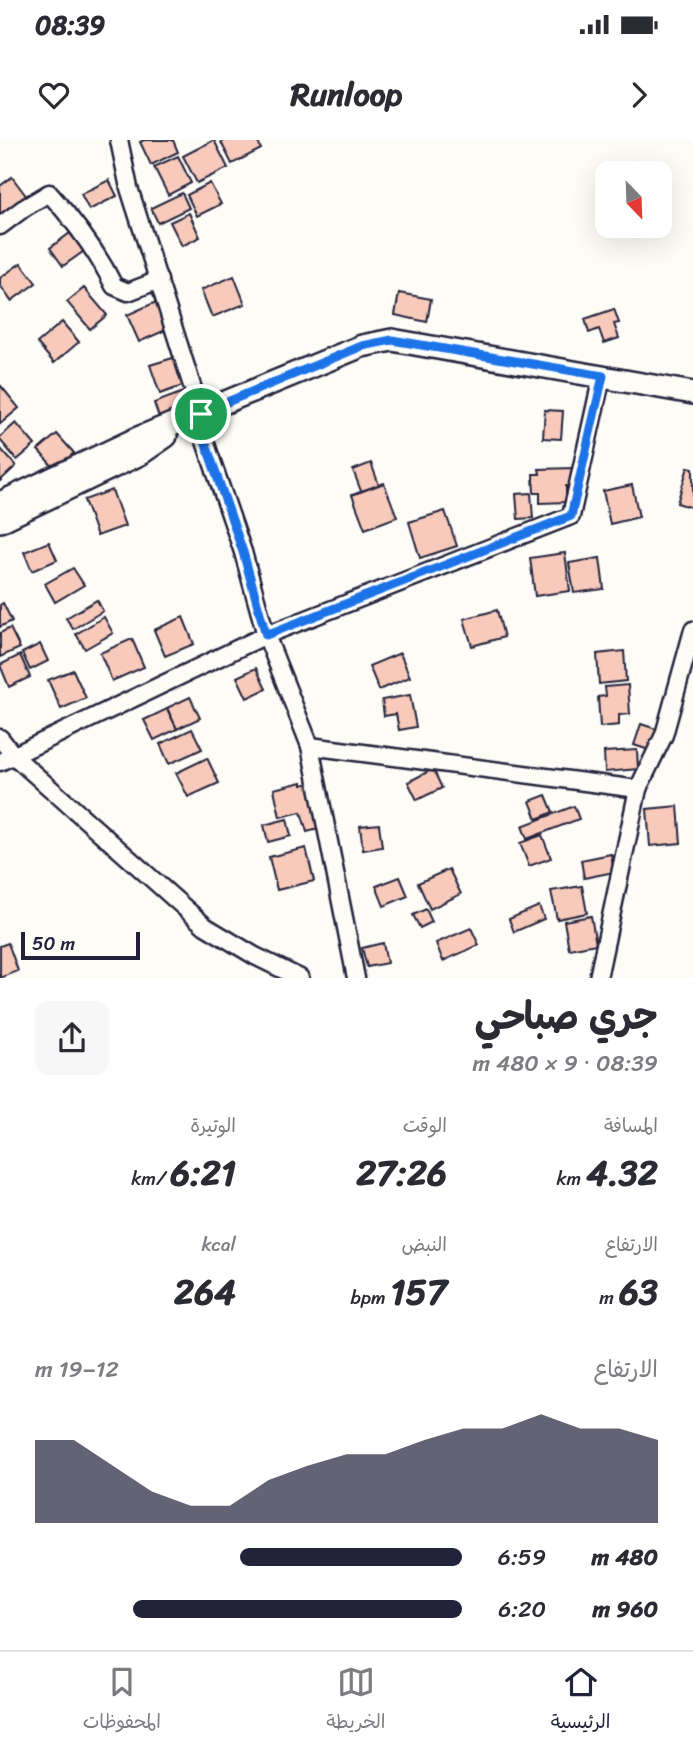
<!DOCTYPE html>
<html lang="ar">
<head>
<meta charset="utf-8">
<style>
  :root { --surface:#fff; --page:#f7f7f7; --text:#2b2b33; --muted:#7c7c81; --line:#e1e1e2; --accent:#22223b }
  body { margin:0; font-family:Sriracha,"Playpen Sans Arabic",sans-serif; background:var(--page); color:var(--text); direction:rtl; height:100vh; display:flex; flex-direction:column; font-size:26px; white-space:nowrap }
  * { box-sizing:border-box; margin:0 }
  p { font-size:23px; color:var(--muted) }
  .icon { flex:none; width:38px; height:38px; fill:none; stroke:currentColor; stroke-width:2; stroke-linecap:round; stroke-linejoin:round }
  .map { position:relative; height:838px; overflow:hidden; direction:ltr }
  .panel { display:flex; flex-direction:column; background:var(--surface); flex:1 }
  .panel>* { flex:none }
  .needle { width:46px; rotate:157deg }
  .fabs { position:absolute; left:595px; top:21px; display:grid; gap:14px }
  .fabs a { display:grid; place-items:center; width:77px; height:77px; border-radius:14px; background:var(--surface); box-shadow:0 7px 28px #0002; font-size:35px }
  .scale { position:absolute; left:21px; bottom:18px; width:119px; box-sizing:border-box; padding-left:7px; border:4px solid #22223b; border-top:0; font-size:19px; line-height:24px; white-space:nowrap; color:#22223b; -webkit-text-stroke:5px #fdfcf7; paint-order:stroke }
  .pin { position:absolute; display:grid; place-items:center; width:60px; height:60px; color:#fff; margin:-30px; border:4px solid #fff; border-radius:50%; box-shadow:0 2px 7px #0007 }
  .round { display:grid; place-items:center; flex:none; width:74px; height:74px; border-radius:14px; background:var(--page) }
  .overview { display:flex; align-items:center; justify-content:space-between; height:119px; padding:0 35px }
  h1 { font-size:38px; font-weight:700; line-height:52px }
  .figures { display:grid; grid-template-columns:repeat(3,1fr); gap:10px; height:119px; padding:7px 35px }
  .figures div { display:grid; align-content:center }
  .figures b { font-size:35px; font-weight:700 }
  .figures small { font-size:19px; font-weight:400 }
  .figures p { font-size:19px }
  .chart { height:196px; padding:14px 35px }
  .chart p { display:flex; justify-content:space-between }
  .chart svg { width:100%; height:126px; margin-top:7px; fill:var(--accent); opacity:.7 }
  ul { padding:0 35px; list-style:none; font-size:23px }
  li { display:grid; grid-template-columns:112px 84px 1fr; align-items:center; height:52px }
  li i { height:18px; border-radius:9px; background:var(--accent) }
  .status { display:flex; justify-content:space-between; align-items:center; height:49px; padding:0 35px; background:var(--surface); direction:ltr }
  .status svg { height:19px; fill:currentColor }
  header { display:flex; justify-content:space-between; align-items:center; height:91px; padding:0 35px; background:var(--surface); font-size:32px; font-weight:700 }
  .menu { display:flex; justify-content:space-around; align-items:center; height:98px; border-top:2px solid var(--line); background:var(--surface); font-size:19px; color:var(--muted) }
  .menu a { display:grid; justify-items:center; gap:4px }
  .menu .on { color:var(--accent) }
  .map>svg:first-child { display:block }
  .building { fill:#f8cabb; stroke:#22223b; stroke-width:2 }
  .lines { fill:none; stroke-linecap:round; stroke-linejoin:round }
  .street-casing { stroke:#22223b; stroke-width:21 }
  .secondary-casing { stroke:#22223b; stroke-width:26 }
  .street { stroke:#fdfcf7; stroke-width:16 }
  .secondary { stroke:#fdfcf7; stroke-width:21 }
  .route-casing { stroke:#fff; stroke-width:14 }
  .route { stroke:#1a73e8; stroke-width:9 }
</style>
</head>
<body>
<div class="status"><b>08:39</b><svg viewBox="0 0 49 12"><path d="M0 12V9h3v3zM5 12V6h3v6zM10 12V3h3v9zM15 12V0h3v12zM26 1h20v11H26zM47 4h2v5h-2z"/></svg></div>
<header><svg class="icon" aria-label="forward" viewBox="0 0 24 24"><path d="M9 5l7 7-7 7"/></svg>Runloop<svg class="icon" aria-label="heart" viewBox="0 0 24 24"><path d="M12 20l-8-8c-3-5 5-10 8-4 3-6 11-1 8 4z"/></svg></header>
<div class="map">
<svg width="693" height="838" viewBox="0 0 693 838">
  <rect width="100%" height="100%" fill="#fdfcf7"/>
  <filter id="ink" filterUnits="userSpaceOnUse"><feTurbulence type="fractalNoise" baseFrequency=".0143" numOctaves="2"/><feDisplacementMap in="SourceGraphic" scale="14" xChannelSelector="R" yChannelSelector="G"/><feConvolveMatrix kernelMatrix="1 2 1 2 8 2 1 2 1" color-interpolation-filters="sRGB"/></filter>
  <g filter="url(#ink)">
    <g class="building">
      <path d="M 144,0 L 173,0 L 178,12 L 151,25 L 140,2 Z"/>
      <path d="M 214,0 L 228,28 L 197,43 L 183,16 Z"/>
      <path d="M 225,0 L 257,0 L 261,9 L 232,24 L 221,2 Z"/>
      <path d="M 178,16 L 191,43 L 168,55 L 154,27 Z"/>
      <path d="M 12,37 L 27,57 L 2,76 L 0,74 L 0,46 Z"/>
      <path d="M 109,40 L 117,56 L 89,70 L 81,54 Z"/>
      <path d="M 210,43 L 221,64 L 197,76 L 187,55 Z"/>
      <path d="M 182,53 L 189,68 L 158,83 L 151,68 Z"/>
      <path d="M 189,73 L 200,97 L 182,106 L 170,82 Z"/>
      <path d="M 74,90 L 87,109 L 63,126 L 50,108 Z"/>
      <path d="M 21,123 L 36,143 L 11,161 L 0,145 L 0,138 Z"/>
      <path d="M 234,136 L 245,164 L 212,177 L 201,150 Z"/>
      <path d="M 84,148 L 107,175 L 90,189 L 67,162 Z"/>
      <path d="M 399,153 L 431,159 L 427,182 L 395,175 Z"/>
      <path d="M 156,162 L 168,189 L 139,202 L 127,175 Z"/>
      <path d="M 614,169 L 619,183 L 614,184 L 619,198 L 604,203 L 599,189 L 589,193 L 585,179 Z"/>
      <path d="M 62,182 L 79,202 L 54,223 L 37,203 Z"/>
      <path d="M 176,217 L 185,245 L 160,254 L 150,225 Z"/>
      <path d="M 1,246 L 19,268 L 0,284 L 0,247 Z"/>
      <path d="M 186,251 L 193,271 L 161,283 L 154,263 Z"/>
      <path d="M 545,270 L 563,271 L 561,299 L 543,298 Z"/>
      <path d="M 16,283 L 35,305 L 17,320 L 0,300 L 0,297 Z"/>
      <path d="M 57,294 L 74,313 L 55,329 L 38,310 Z"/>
      <path d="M 0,308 L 16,326 L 0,341 Z"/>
      <path d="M 371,323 L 379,345 L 361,351 L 353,330 Z"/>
      <path d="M 688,327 L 693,328 L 693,368 L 677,363 Z"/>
      <path d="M 574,328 L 575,346 L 566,346 L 566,362 L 540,363 L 540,353 L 534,353 L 533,334 L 540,334 L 539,329 Z"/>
      <path d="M 384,343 L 397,377 L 365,389 L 352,355 Z"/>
      <path d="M 632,345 L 639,377 L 610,384 L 603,351 Z"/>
      <path d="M 112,350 L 125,386 L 97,396 L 84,360 Z"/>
      <path d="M 531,353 L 533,378 L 518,379 L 516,354 Z"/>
      <path d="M 445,371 L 457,406 L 420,418 L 409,382 Z"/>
      <path d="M 49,402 L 57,420 L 32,431 L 24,412 Z"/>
      <path d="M 565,413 L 570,451 L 535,456 L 530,418 Z"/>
      <path d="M 600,418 L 604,449 L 574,453 L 569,423 Z"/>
      <path d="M 73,428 L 84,445 L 55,462 L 45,444 Z"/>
      <path d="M 97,460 L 103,471 L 73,489 L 66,478 Z"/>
      <path d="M 3,463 L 12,481 L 0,487 L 0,465 Z"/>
      <path d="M 497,470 L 504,497 L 472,506 L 464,479 Z"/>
      <path d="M 104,477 L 113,493 L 85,509 L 76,494 Z"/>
      <path d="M 183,477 L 194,504 L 165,516 L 154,490 Z"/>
      <path d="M 10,488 L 20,508 L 0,517 L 0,493 Z"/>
      <path d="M 132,499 L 144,527 L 112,541 L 100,513 Z"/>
      <path d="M 40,504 L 48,521 L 30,530 L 22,513 Z"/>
      <path d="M 624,511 L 626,541 L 599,544 L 597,514 Z"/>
      <path d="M 400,513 L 410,537 L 379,550 L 369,526 Z"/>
      <path d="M 20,515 L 30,537 L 9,547 L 0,525 Z"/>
      <path d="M 256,528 L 266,549 L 247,558 L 237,537 Z"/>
      <path d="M 73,530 L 86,558 L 61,569 L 48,540 Z"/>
      <path d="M 628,545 L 630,574 L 619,575 L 619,585 L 600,587 L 598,557 L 606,556 L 605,547 Z"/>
      <path d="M 410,555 L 416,587 L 399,590 L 396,574 L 384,576 L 382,560 Z"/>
      <path d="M 190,557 L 200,578 L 177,589 L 167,568 Z"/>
      <path d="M 167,569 L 177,589 L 154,600 L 144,580 Z"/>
      <path d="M 641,584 L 656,589 L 649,610 L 634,605 Z"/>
      <path d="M 192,589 L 202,609 L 169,624 L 160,604 Z"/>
      <path d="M 637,610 L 638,629 L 605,632 L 604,612 Z"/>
      <path d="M 207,618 L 219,643 L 188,657 L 176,633 Z"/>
      <path d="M 433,629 L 442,648 L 417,660 L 408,642 Z"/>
      <path d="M 302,642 L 302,645 L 311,643 L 322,688 L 307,692 L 301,672 L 280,677 L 274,649 Z"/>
      <path d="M 546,655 L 553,672 L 537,679 L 530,661 Z"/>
      <path d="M 574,666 L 579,679 L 527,699 L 522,686 Z"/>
      <path d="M 678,666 L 681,703 L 650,706 L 647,669 Z"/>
      <path d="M 287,679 L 291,696 L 268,702 L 264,685 Z"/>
      <path d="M 379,684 L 382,707 L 363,710 L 360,686 Z"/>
      <path d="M 542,695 L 551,718 L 529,726 L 520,703 Z"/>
      <path d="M 306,708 L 314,741 L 277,750 L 269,717 Z"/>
      <path d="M 611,714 L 614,732 L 584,738 L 581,720 Z"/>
      <path d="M 449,729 L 461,754 L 430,769 L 418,743 Z"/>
      <path d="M 400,737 L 408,756 L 384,766 L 376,746 Z"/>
      <path d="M 582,746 L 587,773 L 557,779 L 551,751 Z"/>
      <path d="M 539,766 L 544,779 L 514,792 L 509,779 Z"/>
      <path d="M 426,769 L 432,782 L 420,788 L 413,775 Z"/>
      <path d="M 591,776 L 596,804 L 569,809 L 564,781 Z"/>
      <path d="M 471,788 L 479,805 L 443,821 L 436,803 Z"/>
      <path d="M 8,803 L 18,831 L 0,838 L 0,806 Z"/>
      <path d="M 383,803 L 387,823 L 367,827 L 362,808 Z"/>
    </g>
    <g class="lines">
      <defs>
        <g id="street">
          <path d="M 119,0 L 129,48 L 201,274"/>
          <path d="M 0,86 L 24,68 L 49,53 C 75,82 97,111 114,146 L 128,152 L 159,140"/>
          <path d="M 196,275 L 243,412 L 266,495 L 310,606 L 356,838"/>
          <path d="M 0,598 L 14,616 L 205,786 L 255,816 L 300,838"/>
          <path d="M 310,606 L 638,649"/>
          <path d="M 0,622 L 266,495 L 571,376 L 602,236"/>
          <path d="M 598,838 L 638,649 L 664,595 L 693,490"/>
        </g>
        <g id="secondary">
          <path d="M 0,363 L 138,298 L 362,206 L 392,200 L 693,253"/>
          <path d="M 0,381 L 140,314 L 166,296"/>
        </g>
      </defs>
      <use href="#street" class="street-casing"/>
      <use href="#secondary" class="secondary-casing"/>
      <use href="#street" class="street"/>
      <use href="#secondary" class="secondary"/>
    </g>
  </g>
  <g class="lines" filter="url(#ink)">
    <defs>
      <path id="route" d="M 392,200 L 603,236 L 571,376 L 266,495 L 243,412 L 196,275 L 362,206 Z"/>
    </defs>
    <use href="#route" class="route-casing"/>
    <use href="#route" class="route"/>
  </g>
</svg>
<div class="fabs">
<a><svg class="needle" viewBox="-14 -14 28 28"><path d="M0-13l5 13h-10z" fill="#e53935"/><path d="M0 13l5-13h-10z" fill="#7c7c81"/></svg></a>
</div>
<div class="scale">50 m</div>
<div class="pin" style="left:201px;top:274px;background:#1e9e55"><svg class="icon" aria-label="arrive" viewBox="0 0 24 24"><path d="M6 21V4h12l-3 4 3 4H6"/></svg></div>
</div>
<section class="panel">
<div class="overview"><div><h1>جري صباحي</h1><p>08:39 · 9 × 480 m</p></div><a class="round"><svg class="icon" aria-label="share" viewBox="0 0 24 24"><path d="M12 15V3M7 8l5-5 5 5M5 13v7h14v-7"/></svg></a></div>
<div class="figures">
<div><p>المسافة</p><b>4.32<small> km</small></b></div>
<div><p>الوقت</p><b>27:26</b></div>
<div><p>الوتيرة</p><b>6:21<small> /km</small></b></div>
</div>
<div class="figures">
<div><p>الارتفاع</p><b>63<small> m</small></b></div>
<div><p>النبض</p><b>157<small> bpm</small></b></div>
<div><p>kcal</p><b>264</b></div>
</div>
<div class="chart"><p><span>الارتفاع</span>12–19 m</p>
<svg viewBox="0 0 160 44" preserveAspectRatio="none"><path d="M0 44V15L10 15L20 24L30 33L40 38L50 38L60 29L70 24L80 20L90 20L100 15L110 11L120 11L130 6L140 11L150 11L160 15V44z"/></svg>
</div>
<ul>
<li><b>480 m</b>6:59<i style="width:52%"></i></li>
<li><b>960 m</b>6:20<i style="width:77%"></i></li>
</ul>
</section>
<nav class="menu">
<a class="on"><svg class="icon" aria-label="home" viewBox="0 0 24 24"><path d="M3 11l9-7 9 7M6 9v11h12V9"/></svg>الرئيسية</a>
<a><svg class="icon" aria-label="map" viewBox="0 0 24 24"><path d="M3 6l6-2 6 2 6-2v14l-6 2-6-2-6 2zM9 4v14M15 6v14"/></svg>الخريطة</a>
<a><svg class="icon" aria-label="saved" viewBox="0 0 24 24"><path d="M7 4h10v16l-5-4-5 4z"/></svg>المحفوظات</a>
</nav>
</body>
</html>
